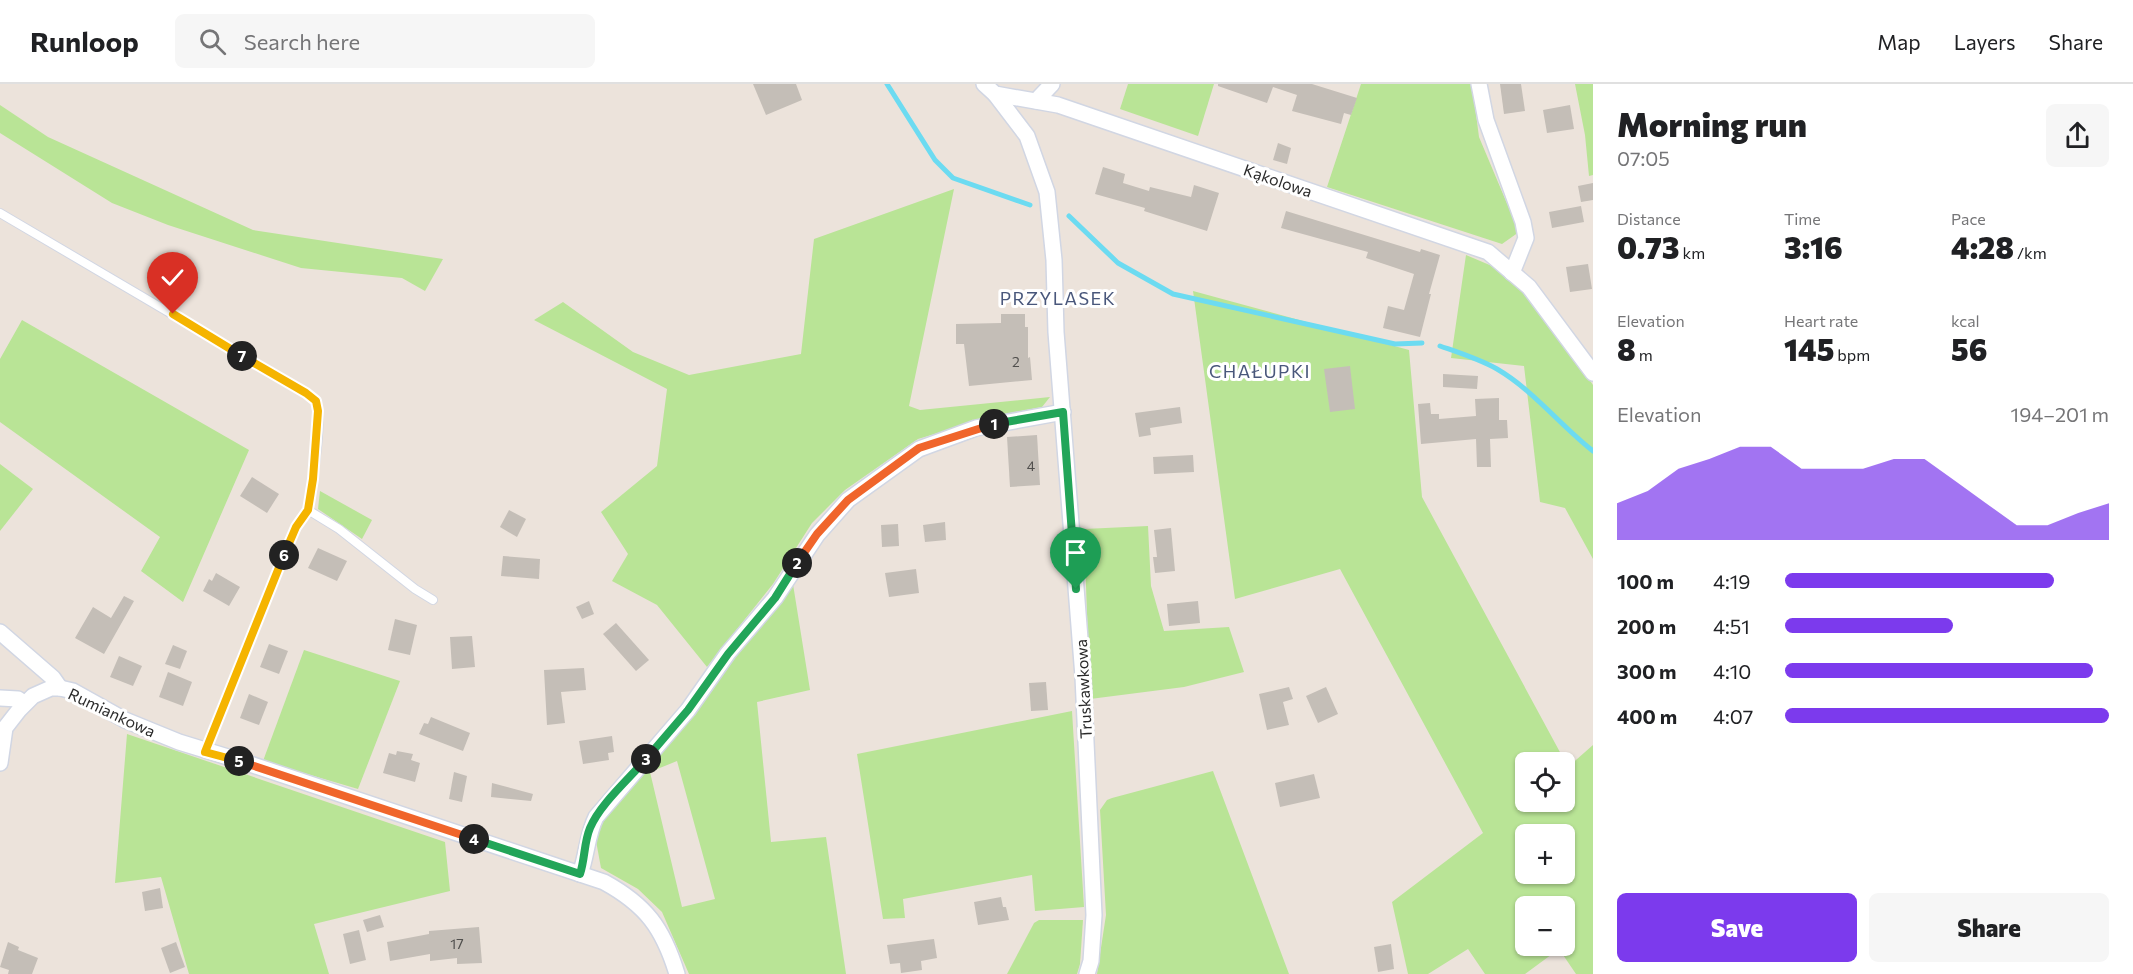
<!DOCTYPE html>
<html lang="en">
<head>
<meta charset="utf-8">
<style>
  :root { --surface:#fff; --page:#f6f6f6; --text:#202124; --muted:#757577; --line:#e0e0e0; --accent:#7c3aed }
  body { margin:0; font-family:Commissioner,sans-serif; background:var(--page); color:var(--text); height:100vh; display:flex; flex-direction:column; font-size:22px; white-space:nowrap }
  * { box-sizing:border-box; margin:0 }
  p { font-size:20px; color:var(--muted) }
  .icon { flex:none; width:33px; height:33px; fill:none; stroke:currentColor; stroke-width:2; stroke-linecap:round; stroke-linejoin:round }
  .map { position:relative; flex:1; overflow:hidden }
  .details { display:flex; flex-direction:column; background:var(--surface); width:540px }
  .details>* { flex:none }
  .fabs { position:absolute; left:1515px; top:668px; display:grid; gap:12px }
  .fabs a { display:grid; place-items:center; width:60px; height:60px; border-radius:9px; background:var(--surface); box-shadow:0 2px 4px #0004; font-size:30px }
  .pin { position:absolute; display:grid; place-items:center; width:51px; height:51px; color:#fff; margin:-62px -26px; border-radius:50% 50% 50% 0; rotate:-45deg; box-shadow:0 0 6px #0007 }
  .pin .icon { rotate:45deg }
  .km { position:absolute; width:30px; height:30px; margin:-15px; border-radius:50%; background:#222; color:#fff; font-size:16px; line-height:30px; text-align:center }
  .round { display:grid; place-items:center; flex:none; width:63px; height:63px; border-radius:9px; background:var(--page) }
  .overview { display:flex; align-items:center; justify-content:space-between; height:102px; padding:0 24px }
  h1 { font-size:33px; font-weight:800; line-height:45px }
  .stats { display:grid; grid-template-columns:repeat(3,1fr); gap:9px; height:102px; padding:6px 24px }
  .stats div { display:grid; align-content:center }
  .stats b { font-size:30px; font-weight:800 }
  .stats small { font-size:16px; font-weight:400 }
  .stats p { font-size:16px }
  .chart { height:168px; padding:12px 24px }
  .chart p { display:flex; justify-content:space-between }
  .chart svg { width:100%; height:108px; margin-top:6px; fill:var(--accent); opacity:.7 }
  .button { display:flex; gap:12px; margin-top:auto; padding:12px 24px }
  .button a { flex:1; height:69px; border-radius:9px; background:var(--accent); color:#fff; font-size:24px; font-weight:800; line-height:69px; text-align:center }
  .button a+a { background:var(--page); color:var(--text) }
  ul { padding:0 24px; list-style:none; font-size:20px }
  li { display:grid; grid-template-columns:96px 72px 1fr; align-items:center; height:45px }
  li i { height:15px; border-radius:8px; background:var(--accent) }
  header { display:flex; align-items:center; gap:36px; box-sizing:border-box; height:84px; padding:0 30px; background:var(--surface); border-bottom:2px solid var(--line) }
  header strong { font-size:28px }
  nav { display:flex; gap:33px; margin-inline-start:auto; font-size:21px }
  .search { width:420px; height:54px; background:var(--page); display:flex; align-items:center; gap:15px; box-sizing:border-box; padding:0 21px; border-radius:9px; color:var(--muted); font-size:22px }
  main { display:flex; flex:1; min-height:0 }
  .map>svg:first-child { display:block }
  .green { fill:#b9e496; fill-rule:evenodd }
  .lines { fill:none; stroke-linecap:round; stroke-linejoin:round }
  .stream { stroke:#6cdbf1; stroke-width:5 }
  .building { fill:#c4beb7 }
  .service-casing { stroke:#d1d6e3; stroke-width:10 }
  .minor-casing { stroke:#d1d6e3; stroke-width:18 }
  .service { stroke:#fff; stroke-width:8 }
  .minor { stroke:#fff; stroke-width:15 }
  .split-1-casing { stroke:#fff; stroke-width:12 }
  .split-2-casing { stroke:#fff; stroke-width:12 }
  .split-3-casing { stroke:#fff; stroke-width:12 }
  .split-4-casing { stroke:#fff; stroke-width:12 }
  .split-5-casing { stroke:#fff; stroke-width:12 }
  .split-6-casing { stroke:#fff; stroke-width:12 }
  .split-7-casing { stroke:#fff; stroke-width:12 }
  .split-8-casing { stroke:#fff; stroke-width:12 }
  .split-1 { stroke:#22a559; stroke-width:8 }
  .split-2 { stroke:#f0652b; stroke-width:8 }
  .split-3 { stroke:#22a559; stroke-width:8 }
  .split-4 { stroke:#22a559; stroke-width:8 }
  .split-5 { stroke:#f0652b; stroke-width:8 }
  .split-6 { stroke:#f5b400; stroke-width:8 }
  .split-7 { stroke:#f5b400; stroke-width:8 }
  .split-8 { stroke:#f5b400; stroke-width:8 }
  .labels { text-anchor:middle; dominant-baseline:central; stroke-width:6; stroke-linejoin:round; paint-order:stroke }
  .number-label { font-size:14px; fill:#504f4d }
  .street-label { font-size:16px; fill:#2a2a2a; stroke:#fff }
  .neighbourhood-label { font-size:18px; letter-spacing:1.5px; fill:#49577b; stroke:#fff }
</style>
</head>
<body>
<header>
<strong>Runloop</strong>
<div class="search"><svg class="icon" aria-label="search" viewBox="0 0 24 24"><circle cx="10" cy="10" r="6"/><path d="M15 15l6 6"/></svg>Search here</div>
<nav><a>Map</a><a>Layers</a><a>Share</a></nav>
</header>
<main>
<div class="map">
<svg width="1593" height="890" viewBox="0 0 1593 890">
  <rect width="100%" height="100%" fill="#ece3db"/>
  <g class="green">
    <path d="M 1128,0 L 1214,0 L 1198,52 L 1120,25 Z"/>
    <path d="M 1361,0 L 1472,0 L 1479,53 L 1519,148 L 1502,160 L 1327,103 Z"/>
    <path d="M 1575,0 L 1593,0 L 1593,91 L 1589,92 L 1585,51 Z"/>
    <path d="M 0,21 L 48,53 L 253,146 L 443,175 L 425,207 L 402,194 L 301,184 L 168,141 L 112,119 L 0,49 Z"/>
    <path d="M 954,105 L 909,322 L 920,326 L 1050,313 L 1042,323 L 995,332 L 918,355 L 845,406 L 812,439 L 773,500 L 707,583 L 657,521 L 612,497 L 628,470 L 601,428 L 657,382 L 667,305 L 534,236 L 563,218 L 633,268 L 689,291 L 801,270 L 814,155 Z"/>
    <path d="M 1466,171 L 1492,182 L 1515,198 L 1538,220 L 1593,301 L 1593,475 L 1565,424 L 1540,418 L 1524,282 L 1451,274 Z"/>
    <path d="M 1193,207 L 1409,266 L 1422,413 L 1568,683 L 1593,661 L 1593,890 L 1576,890 L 1559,865 L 1525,890 L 1485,890 L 1468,865 L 1428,890 L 1408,890 L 1392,818 L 1483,749 L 1340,485 L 1235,515 ZM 1526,678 L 1564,678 L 1564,717 L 1526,717 ZM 1526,750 L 1564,750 L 1564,789 L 1526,789 ZM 1526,822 L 1564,822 L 1564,861 L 1526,861 Z"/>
    <path d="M 22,236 L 249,366 L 183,518 L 141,487 L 160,453 L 0,338 L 0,275 Z"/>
    <path d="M 0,380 L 33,405 L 0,447 Z"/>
    <path d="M 320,407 L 372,436 L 362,455 L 318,425 Z"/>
    <path d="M 1148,442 L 1151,502 L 1164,547 L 1229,543 L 1244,588 L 1184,603 L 1090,615 L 1084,445 Z"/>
    <path d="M 792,494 L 810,606 L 757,618 L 771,758 L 826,753 L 846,890 L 689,890 L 662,828 L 638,805 L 601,784 L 594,746 ZM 677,677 L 715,815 L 682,823 L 650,688 Z"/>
    <path d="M 304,566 L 400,597 L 358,705 L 263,677 Z"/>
    <path d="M 1072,627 L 1084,823 L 1035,827 L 1032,791 L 903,815 L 905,834 L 883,835 L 857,670 Z"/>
    <path d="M 127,650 L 445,758 L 450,807 L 314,840 L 329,890 L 189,890 L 161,793 L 115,799 Z"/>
    <path d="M 1213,687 L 1289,890 L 1097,890 L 1106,831 L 1100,726 L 1107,716 L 1112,714 Z"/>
    <path d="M 1039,836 L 1083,836 L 1080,880 L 1077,890 L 1007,890 L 1034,839 Z"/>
  </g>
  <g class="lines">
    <g class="stream">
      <path d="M 887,0 L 935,76 L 953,94 L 1030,121"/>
      <path d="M 1069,132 L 1118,179 L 1173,210 L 1395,260 L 1422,259"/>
      <path d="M 1440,262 C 1460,269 1479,275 1497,285 C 1533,306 1560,341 1593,367"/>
    </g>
  </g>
  <g class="building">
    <path d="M 753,0 L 796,0 L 802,16 L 766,31 Z"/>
    <path d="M 1218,0 L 1312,0 L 1357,14 L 1351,31 L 1344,29 L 1341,40 L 1292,27 L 1297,11 L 1273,3 L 1267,19 L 1218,2 Z"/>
    <path d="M 1500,0 L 1521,0 L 1525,27 L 1504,30 Z"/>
    <path d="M 1570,21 L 1574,45 L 1547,49 L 1543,26 Z"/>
    <path d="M 1278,59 L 1291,64 L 1287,80 L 1273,76 Z"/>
    <path d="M 1103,83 L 1125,90 L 1123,99 L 1149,107 L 1150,103 L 1191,113 L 1194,101 L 1219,109 L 1207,147 L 1144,127 L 1145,124 L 1095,110 Z"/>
    <path d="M 1593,99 L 1593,116 L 1581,118 L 1578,102 Z"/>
    <path d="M 1581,122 L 1584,138 L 1552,144 L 1549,128 Z"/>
    <path d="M 1286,127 L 1420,168 L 1421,165 L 1440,171 L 1429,210 L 1431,210 L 1420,253 L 1383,244 L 1388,222 L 1404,226 L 1414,190 L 1366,174 L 1368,168 L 1281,144 Z"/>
    <path d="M 1588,180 L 1592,205 L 1570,208 L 1566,183 Z"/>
    <path d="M 1001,230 L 1025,230 L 1025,243 L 1028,243 L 1028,274 L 1030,273 L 1032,296 L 969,302 L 964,260 L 956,260 L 956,240 L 1001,239 Z"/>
    <path d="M 1350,282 L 1355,325 L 1330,328 L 1324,285 Z"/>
    <path d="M 1443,290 L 1478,292 L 1477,305 L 1443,303 Z"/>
    <path d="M 1499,314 L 1499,336 L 1507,336 L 1508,354 L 1490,355 L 1491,383 L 1477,383 L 1476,355 L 1421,360 L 1418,320 L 1430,319 L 1431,330 L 1439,330 L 1439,335 L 1476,332 L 1475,315 Z"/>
    <path d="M 1180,323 L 1182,339 L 1150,344 L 1151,351 L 1139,353 L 1135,329 Z"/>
    <path d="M 1037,351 L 1040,401 L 1010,403 L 1007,353 Z"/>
    <path d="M 1193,371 L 1194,388 L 1154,390 L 1153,373 Z"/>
    <path d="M 252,393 L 279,410 L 267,429 L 240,412 Z"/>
    <path d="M 509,426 L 526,435 L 517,453 L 500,443 Z"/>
    <path d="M 945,438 L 946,456 L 925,458 L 923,441 Z"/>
    <path d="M 898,440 L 899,462 L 882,463 L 881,441 Z"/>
    <path d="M 1171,444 L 1175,487 L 1155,489 L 1153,473 L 1157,473 L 1154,446 Z"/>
    <path d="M 318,464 L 347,477 L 337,497 L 308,484 Z"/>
    <path d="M 503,472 L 540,475 L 539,495 L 501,492 Z"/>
    <path d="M 916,485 L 919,509 L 889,513 L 885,489 Z"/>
    <path d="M 216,489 L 240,503 L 229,522 L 203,507 L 209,495 L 212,497 Z"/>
    <path d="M 124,512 L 134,517 L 104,570 L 75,554 L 93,523 L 111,534 Z"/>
    <path d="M 589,517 L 594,530 L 582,535 L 576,523 Z"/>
    <path d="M 1198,517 L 1200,539 L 1169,542 L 1167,520 Z"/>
    <path d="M 395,535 L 417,541 L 410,571 L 388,566 Z"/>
    <path d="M 616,539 L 649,576 L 636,587 L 603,550 Z"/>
    <path d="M 472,552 L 475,583 L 452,585 L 450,553 Z"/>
    <path d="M 269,560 L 288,567 L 279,590 L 260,583 Z"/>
    <path d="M 173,561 L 187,567 L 180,585 L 165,580 Z"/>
    <path d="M 119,572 L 142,582 L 133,602 L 110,593 Z"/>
    <path d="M 584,584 L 586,606 L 561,608 L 565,639 L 547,641 L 544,586 Z"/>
    <path d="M 168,588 L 192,598 L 183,622 L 159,613 Z"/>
    <path d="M 1046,598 L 1048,626 L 1031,627 L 1029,599 Z"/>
    <path d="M 1289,603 L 1293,615 L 1283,618 L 1289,641 L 1267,646 L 1259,610 Z"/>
    <path d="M 1326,603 L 1338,630 L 1318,639 L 1306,612 Z"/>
    <path d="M 249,610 L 268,618 L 259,641 L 240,634 Z"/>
    <path d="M 431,633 L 470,649 L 463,667 L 419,650 L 424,639 L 428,640 Z"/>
    <path d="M 612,652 L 614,668 L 608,669 L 609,676 L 583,680 L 579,657 Z"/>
    <path d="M 397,667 L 413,670 L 411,676 L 420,679 L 415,698 L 383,689 L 389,669 L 396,671 Z"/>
    <path d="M 454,688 L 467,692 L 462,718 L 449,715 Z"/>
    <path d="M 1314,690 L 1320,714 L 1280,723 L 1275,699 Z"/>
    <path d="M 492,699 L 533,710 L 531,717 L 491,713 Z"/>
    <path d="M 160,804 L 163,824 L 145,827 L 142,808 Z"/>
    <path d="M 1001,813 L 1003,823 L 1006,823 L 1009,836 L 978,841 L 974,818 Z"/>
    <path d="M 380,831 L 384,843 L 367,848 L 363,836 Z"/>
    <path d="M 479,843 L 482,879 L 457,880 L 457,874 L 430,877 L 430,870 L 390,877 L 387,858 L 429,850 L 429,847 Z"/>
    <path d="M 359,846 L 366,876 L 350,880 L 343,850 Z"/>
    <path d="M 934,855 L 937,874 L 921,877 L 922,886 L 901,889 L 900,879 L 890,880 L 887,861 Z"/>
    <path d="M 8,858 L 19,863 L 18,866 L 38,874 L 32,890 L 8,890 L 9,886 L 0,883 Z"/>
    <path d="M 176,858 L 185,883 L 170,889 L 161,864 Z"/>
    <path d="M 1391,860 L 1394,885 L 1378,888 L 1374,863 Z"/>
  </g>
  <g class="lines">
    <defs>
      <g id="service">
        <path d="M 0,129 L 306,309 C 309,312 314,315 316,319 C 324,336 311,405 308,426"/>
        <path d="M 205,666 L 275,492 L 296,443 L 308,426 L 339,445 L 415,505 L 433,516"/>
      </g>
      <g id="minor">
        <path d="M 984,0 L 995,10 L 1058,21 L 1488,168 L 1529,203 L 1593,289"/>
        <path d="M 1479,0 L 1486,36 L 1523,138 L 1526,154 L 1512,189"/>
        <path d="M 995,10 L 1027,52 L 1047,108 L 1054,176 L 1056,248 L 1083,593 L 1094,831 L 1091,877 L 1087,890"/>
        <path d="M 1036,17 L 1052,0"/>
        <path d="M 0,548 L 53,594 L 60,604"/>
        <path d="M 0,614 L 18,615 L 24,619"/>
        <path d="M 0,679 L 5,644 L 19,626 L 33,612 L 51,604 L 60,604 L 73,607 L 125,636 L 179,658 L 244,678 L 604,798 C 646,821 663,844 677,890"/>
        <path d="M 580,790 C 587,771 587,751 596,733 L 688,626 L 728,569 L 775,514 L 817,451 L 848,416 L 919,365 L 976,344 L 1063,328"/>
      </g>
    </defs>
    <use href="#service" class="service-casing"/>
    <use href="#minor" class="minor-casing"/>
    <use href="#service" class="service"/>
    <use href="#minor" class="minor"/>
  </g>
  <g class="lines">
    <defs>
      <path id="split-1" d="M 994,340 L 1063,328 L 1076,505"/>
      <path id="split-2" d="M 797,479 L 817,450 L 848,416 L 919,364 L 994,340"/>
      <path id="split-3" d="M 646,675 L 688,626 L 728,570 L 775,514 L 797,479"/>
      <path id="split-4" d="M 474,755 L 580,790 C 585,775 584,758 590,744 C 600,720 629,695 646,675"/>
      <path id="split-5" d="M 239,677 L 474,755"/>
      <path id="split-6" d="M 239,677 L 205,668 L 284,471"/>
      <path id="split-7" d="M 242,272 L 306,309 L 316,317 L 318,327 L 313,395 L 308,426 L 296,443 L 284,471"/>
      <path id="split-8" d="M 173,230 L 242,272"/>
    </defs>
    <use href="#split-1" class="split-1-casing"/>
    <use href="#split-2" class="split-2-casing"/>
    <use href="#split-3" class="split-3-casing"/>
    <use href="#split-4" class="split-4-casing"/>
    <use href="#split-5" class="split-5-casing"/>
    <use href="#split-6" class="split-6-casing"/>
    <use href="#split-7" class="split-7-casing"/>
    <use href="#split-8" class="split-8-casing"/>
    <use href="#split-1" class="split-1"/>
    <use href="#split-2" class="split-2"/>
    <use href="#split-3" class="split-3"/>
    <use href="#split-4" class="split-4"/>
    <use href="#split-5" class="split-5"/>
    <use href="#split-6" class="split-6"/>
    <use href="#split-7" class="split-7"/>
    <use href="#split-8" class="split-8"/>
  </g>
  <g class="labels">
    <g class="number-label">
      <text x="1016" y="277">2</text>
      <text x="1031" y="381">4</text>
      <text x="457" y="859">17</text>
    </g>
    <g class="street-label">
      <text transform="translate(1278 96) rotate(19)">Kąkolowa</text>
      <text transform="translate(1083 605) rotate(-93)">Truskawkowa</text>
      <text transform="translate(112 628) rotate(25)">Rumiankowa</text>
    </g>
    <g class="neighbourhood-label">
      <text x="1058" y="214">PRZYLASEK</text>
      <text x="1260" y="287">CHAŁUPKI</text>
    </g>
  </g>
</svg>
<div class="fabs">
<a><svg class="icon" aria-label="locate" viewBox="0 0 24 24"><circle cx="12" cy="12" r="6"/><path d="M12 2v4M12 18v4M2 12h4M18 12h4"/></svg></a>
<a>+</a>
<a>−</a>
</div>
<div class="pin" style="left:1076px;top:505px;background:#1e9e55"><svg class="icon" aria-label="arrive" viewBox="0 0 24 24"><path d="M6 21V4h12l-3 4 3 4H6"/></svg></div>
<div class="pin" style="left:173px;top:230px;background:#d93025"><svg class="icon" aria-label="check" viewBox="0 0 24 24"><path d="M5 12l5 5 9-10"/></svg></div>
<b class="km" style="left:994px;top:340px">1</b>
<b class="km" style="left:797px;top:479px">2</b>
<b class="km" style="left:646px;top:675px">3</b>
<b class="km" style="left:474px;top:755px">4</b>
<b class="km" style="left:239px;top:677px">5</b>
<b class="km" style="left:284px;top:471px">6</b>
<b class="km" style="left:242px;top:272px">7</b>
</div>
<section class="details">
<div class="overview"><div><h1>Morning run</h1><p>07:05</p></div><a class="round"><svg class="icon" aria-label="share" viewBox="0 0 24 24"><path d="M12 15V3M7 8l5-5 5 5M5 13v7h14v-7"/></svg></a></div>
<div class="stats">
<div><p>Distance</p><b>0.73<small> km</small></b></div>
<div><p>Time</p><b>3:16</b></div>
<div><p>Pace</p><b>4:28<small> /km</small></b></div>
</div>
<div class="stats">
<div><p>Elevation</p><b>8<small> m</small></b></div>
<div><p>Heart rate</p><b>145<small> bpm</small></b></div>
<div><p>kcal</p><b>56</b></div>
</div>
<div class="chart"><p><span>Elevation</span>194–201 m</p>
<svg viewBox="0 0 160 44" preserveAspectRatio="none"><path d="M0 44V29L10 24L20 15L30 11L40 6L50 6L60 15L70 15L80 15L90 11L100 11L110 20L120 29L130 38L140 38L150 33L160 29V44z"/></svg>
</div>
<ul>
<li><b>100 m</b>4:19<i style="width:83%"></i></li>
<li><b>200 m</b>4:51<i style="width:52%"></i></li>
<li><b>300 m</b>4:10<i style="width:95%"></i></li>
<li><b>400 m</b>4:07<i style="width:100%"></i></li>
</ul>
<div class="button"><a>Save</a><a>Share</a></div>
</section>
</main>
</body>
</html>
